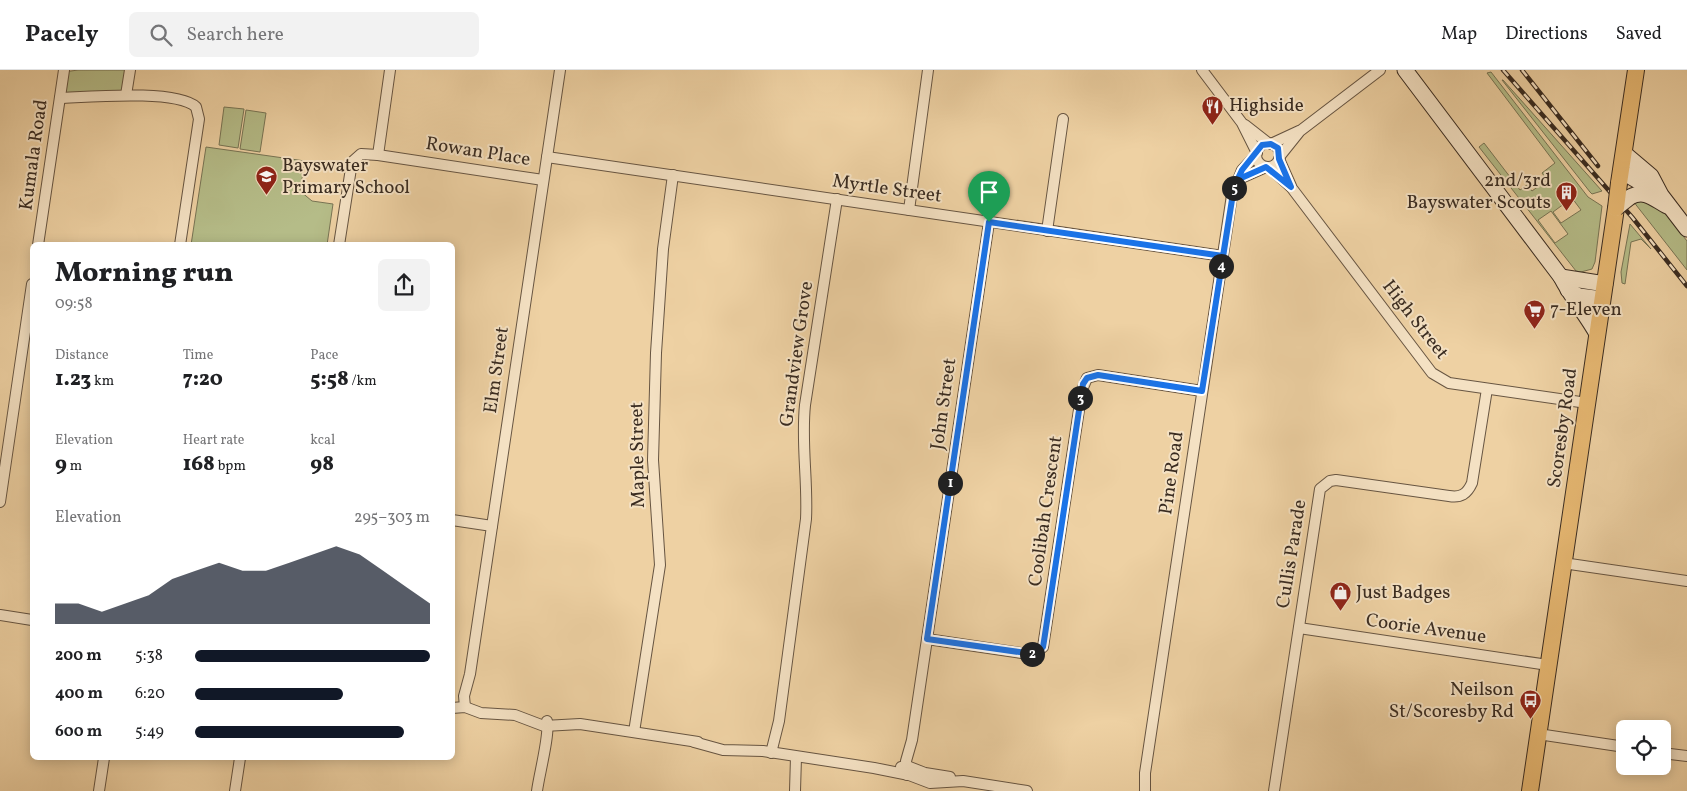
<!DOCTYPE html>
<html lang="en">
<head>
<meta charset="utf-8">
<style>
  :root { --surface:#fff; --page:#f2f2f2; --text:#202124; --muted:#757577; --line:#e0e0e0; --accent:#111827 }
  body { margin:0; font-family:Vollkorn,serif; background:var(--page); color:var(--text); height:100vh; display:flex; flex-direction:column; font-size:19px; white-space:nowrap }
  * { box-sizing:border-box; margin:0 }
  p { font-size:16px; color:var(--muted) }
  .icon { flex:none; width:28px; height:28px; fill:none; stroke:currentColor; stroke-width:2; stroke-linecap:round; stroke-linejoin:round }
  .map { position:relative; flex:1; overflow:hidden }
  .sheet { position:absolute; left:30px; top:172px; width:425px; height:518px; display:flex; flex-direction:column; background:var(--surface); border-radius:8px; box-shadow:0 2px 12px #0003 }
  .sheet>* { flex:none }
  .controls { position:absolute; left:1616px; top:650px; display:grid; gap:10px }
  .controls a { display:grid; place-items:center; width:55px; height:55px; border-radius:8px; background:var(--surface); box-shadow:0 2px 12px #0003; font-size:25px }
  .pin { position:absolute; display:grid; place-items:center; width:42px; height:42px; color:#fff; margin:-51px -21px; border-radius:50% 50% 50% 0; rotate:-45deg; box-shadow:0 0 5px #0007 }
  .pin .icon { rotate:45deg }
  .km { position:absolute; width:25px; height:25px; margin:-12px; border-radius:50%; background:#222; color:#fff; font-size:14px; line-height:25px; text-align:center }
  .round { display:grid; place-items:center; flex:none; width:52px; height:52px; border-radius:8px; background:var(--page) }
  .headline { display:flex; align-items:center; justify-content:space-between; height:85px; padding:0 25px }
  h1 { font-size:28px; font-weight:800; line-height:38px }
  .stats { display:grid; grid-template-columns:repeat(3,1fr); gap:8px; height:85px; padding:5px 25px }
  .stats div { display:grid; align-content:center }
  .stats b { font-size:21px; font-weight:800 }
  .stats small { font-size:14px; font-weight:400 }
  .stats p { font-size:14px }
  .chart { height:140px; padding:10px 25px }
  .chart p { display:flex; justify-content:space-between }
  .chart svg { width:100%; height:90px; margin-top:5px; fill:var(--accent); opacity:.7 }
  ul { padding:0 25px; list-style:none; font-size:16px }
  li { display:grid; grid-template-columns:80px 60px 1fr; align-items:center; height:38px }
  li i { height:12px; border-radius:6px; background:var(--accent) }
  header { display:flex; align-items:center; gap:30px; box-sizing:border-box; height:70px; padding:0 25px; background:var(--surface); border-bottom:1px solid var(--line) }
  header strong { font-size:24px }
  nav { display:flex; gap:28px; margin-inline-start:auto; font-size:18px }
  .search { width:350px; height:45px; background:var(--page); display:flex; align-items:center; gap:12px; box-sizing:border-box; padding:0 18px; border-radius:8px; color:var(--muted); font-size:19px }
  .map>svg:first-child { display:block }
  .green { fill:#b5bc88; stroke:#787454; fill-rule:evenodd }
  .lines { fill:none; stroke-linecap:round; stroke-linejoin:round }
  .minor-casing { stroke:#675542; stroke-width:12 }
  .secondary-casing { stroke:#3a2c21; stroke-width:17 }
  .primary-casing { stroke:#3a2c21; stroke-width:18 }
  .minor { stroke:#f4e1c3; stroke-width:10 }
  .secondary { stroke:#f4e1c3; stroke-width:15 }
  .primary { stroke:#e7b872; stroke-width:16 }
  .rail-casing { stroke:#3a2c21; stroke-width:4.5 }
  .rail { stroke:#f4e1c3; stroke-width:2.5; stroke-dasharray:8; stroke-linecap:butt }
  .secondary-bridge-casing { stroke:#3a2c21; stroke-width:17; stroke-linecap:butt }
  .primary-bridge-casing { stroke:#3a2c21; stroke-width:18; stroke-linecap:butt }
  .secondary-bridge { stroke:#f4e1c3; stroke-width:15 }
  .primary-bridge { stroke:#e7b872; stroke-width:16 }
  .route-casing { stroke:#fff; stroke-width:10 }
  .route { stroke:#1a73e8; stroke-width:6 }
  .labels { text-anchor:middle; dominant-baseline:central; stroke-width:4; stroke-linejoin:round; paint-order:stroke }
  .poi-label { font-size:19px; fill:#3a2c21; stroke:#f4e1c3; text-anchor:start }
  .street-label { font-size:19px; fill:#3a2c21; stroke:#f4e1c3 }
</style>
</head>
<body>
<header>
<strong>Pacely</strong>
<div class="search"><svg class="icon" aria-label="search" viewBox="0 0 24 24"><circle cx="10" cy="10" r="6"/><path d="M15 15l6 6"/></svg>Search here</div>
<nav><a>Map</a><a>Directions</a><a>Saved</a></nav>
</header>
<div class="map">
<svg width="1687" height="721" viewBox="0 0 1687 721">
  <rect width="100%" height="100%" fill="#eed1a3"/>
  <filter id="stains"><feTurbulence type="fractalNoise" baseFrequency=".004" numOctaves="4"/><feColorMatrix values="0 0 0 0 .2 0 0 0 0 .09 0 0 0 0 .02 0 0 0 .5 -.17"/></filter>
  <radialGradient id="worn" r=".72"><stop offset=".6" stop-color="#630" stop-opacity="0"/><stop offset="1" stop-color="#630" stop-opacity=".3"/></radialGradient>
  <g class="green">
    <path d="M 78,0 L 130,0 L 126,25 L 60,28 L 64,2 Z"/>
    <path d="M 1491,2 L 1588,127 L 1602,136 L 1595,192 L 1592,199 L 1581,202 L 1576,201 L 1479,77 L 1484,73 L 1520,120 L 1527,115 L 1532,121 L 1547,110 L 1542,103 L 1555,93 L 1487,3 ZM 1572,128 L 1581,140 L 1561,153 L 1553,142 ZM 1551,141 L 1568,164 L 1555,173 L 1538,150 Z"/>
    <path d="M 1502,10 L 1503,10 L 1602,121 L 1592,124 L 1590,122 Z"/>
    <path d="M 224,37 L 244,39 L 238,78 L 219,75 Z"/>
    <path d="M 246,40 L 266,43 L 260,82 L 240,79 Z"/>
    <path d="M 206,77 L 305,91 L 300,121 L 312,131 L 333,134 L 327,175 L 191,175 Z"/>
    <path d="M 1637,128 L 1662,139 L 1687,171 L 1687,200 L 1633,131 Z"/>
    <path d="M 1630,154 L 1651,179 L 1641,169 L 1631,172 L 1625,214 L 1622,213 L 1621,202 Z"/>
  </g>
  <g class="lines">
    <defs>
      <g id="minor">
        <path d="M 1202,0 L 1242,53 L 1257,83"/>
        <path d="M 126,25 L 130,0"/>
        <path d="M 60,28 C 88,27 176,19 196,37 L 199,49 L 180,175"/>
        <path d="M 1245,55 L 1268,73"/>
        <circle cx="1268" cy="85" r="12"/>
        <path d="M 1271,74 L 1299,61"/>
        <path d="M 378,85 L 543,110"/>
        <path d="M 1280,86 L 1300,61 L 1380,0"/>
        <path d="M 547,87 L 1223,186"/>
        <path d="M 1279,89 L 1291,116"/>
        <path d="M 1269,97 L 1291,117 L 1432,303 L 1449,313 L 1587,333"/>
        <path d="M 1239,109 L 1266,97"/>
        <path d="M 909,140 L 928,0"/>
        <path d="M 1047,161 L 1063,49"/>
        <path d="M 38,175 L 64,0"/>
        <path d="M 339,175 L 352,92 L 361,84 L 378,85 L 390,0"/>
        <path d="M 0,432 L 32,214"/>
        <path d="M 452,450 L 492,456"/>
        <path d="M 1563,493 L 1687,511"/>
        <path d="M 0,545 L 32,550"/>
        <path d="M 1299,558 L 1548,595"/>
        <path d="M 927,569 L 1028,584 L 1037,582 L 1043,577 L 1082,320 L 1087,308 L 1098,305 L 1202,321"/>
        <path d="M 465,637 L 464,626 L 470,604 L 560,0"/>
        <path d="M 452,638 L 465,637 L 481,643 L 515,645 L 544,656 L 580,654 L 698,672"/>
        <path d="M 634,662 L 660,495 L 653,390 L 656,283 L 663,179 L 673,105"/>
        <path d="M 1538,664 L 1625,677"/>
        <path d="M 694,672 L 723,680 L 763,681 L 874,698 L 909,705 L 930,713 L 963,711 L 1027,721"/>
        <path d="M 771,683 L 779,651 L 806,449 C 808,411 801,373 805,335 L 837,129"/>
        <path d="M 1662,683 L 1687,686"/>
        <path d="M 901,697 L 907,696 L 925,703 L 950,707"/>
        <path d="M 907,705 L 906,691 L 912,670 L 989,152"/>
        <path d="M 99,721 L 104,688"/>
        <path d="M 235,721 L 240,688"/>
        <path d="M 537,721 C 539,705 550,664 547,651"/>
        <path d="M 795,721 L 796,687"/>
        <path d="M 1145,721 L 1145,703 L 1232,125 L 1242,100 L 1256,85"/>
        <path d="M 1274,721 L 1320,419 L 1330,411 L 1336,410 L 1449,426 C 1461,428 1467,424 1472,413 L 1487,319"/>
      </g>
      <g id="secondary">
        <path d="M 1405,0 L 1561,207 C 1571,227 1586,244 1597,264"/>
        <path d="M 1625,84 L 1651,106 L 1661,125 L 1687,159"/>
        <path d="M 1621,101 L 1658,123"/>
        <path d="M 1630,127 C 1645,119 1654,129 1667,136"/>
        <path d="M 1561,207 L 1605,214"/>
        <path d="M 1568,220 L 1579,226 L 1602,229"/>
      </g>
      <g id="primary">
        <path d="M 1619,113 L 1636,0"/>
        <path d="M 1530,721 L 1616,138"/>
      </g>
    </defs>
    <use href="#minor" class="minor-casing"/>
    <use href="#secondary" class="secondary-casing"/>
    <use href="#primary" class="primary-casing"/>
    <use href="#minor" class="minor"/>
    <use href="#secondary" class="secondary"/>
    <use href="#primary" class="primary"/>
    <defs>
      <g id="rail">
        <path d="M 1503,0 L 1632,147 L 1687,216"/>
        <path d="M 1522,0 L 1598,96"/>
      </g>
    </defs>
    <use href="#rail" class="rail-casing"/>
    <use href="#rail" class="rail"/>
    <defs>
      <path id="secondary-bridge" d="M 1616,138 L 1630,127"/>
      <path id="primary-bridge" d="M 1616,138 L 1619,113"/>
    </defs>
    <use href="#secondary-bridge" class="secondary-bridge-casing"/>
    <use href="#primary-bridge" class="primary-bridge-casing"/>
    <use href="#secondary-bridge" class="secondary-bridge"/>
    <use href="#primary-bridge" class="primary-bridge"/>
  </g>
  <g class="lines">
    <defs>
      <path id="route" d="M 989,152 L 927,569 L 1033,584 L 1043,577 L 1044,571 L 1083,314 L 1087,308 L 1098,305 L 1202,321 L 1234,117 L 1239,109 L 1266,97 L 1291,117 L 1279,89 L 1278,78 L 1271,74 L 1262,75 L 1242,100 L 1234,117 L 1223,186 L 989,152"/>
    </defs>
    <use href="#route" class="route-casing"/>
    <use href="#route" class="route"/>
  </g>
  <defs>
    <symbol id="restaurant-pin" viewBox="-11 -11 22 30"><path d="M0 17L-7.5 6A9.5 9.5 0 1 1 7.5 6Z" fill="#8f2418" stroke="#f4e1c3"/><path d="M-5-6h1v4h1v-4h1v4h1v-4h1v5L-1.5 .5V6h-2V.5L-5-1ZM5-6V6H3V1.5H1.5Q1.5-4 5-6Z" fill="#fff"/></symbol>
    <symbol id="school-pin" viewBox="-11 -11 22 30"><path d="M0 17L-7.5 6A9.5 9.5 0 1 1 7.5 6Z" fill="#8f2418" stroke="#f4e1c3"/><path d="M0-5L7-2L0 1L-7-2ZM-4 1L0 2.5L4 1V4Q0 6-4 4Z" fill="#fff"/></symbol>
    <symbol id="building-pin" viewBox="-11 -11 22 30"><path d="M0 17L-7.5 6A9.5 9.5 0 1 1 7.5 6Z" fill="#8f2418" stroke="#f4e1c3"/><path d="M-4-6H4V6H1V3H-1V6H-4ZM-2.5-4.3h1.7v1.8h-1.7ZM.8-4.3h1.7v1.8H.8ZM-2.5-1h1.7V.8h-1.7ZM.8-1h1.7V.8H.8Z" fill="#fff"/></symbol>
    <symbol id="supermarket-pin" viewBox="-11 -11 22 30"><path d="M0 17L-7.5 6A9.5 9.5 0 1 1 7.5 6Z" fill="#8f2418" stroke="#f4e1c3"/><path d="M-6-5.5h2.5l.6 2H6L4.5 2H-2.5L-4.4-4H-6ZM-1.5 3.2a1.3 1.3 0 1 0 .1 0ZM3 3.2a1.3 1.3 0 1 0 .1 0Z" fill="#fff"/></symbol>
    <symbol id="shop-pin" viewBox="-11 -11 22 30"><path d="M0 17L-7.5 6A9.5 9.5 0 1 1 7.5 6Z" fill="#8f2418" stroke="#f4e1c3"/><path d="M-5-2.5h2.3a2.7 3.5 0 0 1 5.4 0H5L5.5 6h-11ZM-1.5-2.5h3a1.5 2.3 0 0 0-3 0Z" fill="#fff"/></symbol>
    <symbol id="bus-pin" viewBox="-11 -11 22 30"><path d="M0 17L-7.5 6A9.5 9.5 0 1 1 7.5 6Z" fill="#8f2418" stroke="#f4e1c3"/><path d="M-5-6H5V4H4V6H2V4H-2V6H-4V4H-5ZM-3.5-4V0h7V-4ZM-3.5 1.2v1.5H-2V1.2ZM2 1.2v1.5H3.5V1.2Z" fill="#fff"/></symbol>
  </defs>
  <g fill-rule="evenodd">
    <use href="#restaurant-pin" x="1200" y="24" width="25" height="34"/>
    <use href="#school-pin" x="254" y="94" width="25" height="34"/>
    <use href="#building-pin" x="1554" y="110" width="25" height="34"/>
    <use href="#supermarket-pin" x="1522" y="228" width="25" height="34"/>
    <use href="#shop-pin" x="1328" y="510" width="25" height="34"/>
    <use href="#bus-pin" x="1518" y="618" width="25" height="34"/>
  </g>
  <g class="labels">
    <g class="poi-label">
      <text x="1229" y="36">Highside</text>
      <text x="282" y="96">Bayswater<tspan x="282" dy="22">Primary School</tspan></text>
      <text x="1551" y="111" text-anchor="end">2nd/3rd<tspan x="1551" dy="22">Bayswater Scouts</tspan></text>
      <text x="1550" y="240">7-Eleven</text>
      <text x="1356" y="523">Just Badges</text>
      <text x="1514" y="620" text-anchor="end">Neilson<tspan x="1514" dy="22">St/Scoresby Rd</tspan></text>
    </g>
    <g class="street-label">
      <text transform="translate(478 82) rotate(9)">Rowan Place</text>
      <text transform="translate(34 85) rotate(-82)">Kumala Road</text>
      <text transform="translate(887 119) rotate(8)">Myrtle Street</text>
      <text transform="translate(1415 250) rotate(52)">High Street</text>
      <text transform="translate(797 284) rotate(-82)">Grandview Grove</text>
      <text transform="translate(497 300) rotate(-82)">Elm Street</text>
      <text transform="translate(944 334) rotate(-82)">John Street</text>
      <text transform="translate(1563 358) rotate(-82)">Scoresby Road</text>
      <text transform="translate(638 385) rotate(-91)">Maple Street</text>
      <text transform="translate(1172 403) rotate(-82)">Pine Road</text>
      <text transform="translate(1046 441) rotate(-82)">Coolibah Crescent</text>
      <text transform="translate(1292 484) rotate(-81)">Cullis Parade</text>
      <text transform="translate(1426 559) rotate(8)">Coorie Avenue</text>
    </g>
  </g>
  <rect width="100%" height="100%" filter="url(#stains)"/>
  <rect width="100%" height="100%" fill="url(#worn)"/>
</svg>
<div class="controls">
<a><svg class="icon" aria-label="locate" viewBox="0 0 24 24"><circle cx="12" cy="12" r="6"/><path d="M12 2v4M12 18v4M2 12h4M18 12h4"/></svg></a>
</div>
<div class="pin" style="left:989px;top:152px;background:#1e9e55"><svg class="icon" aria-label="arrive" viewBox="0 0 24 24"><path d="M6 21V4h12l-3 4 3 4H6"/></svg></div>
<b class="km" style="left:950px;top:413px">1</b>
<b class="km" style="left:1032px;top:584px">2</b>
<b class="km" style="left:1080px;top:328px">3</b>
<b class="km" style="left:1221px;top:196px">4</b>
<b class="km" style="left:1234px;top:118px">5</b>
<section class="sheet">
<div class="headline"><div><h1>Morning run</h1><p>09:58</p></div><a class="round"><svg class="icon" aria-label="share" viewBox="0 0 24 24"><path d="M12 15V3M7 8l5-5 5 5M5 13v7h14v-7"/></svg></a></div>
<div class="stats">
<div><p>Distance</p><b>1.23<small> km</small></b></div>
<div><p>Time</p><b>7:20</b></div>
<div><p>Pace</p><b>5:58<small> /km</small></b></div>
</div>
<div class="stats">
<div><p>Elevation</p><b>9<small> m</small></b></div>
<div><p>Heart rate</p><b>168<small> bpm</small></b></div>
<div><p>kcal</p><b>98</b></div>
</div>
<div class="chart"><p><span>Elevation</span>295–303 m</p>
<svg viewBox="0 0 160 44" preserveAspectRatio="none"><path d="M0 44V34L10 34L20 38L30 34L40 30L50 22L60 18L70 14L80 18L90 18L100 14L110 10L120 6L130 10L140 18L150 26L160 34V44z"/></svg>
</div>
<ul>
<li><b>200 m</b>5:38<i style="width:100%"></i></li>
<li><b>400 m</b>6:20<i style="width:63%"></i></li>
<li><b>600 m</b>5:49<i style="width:89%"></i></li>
</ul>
</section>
</div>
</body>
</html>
